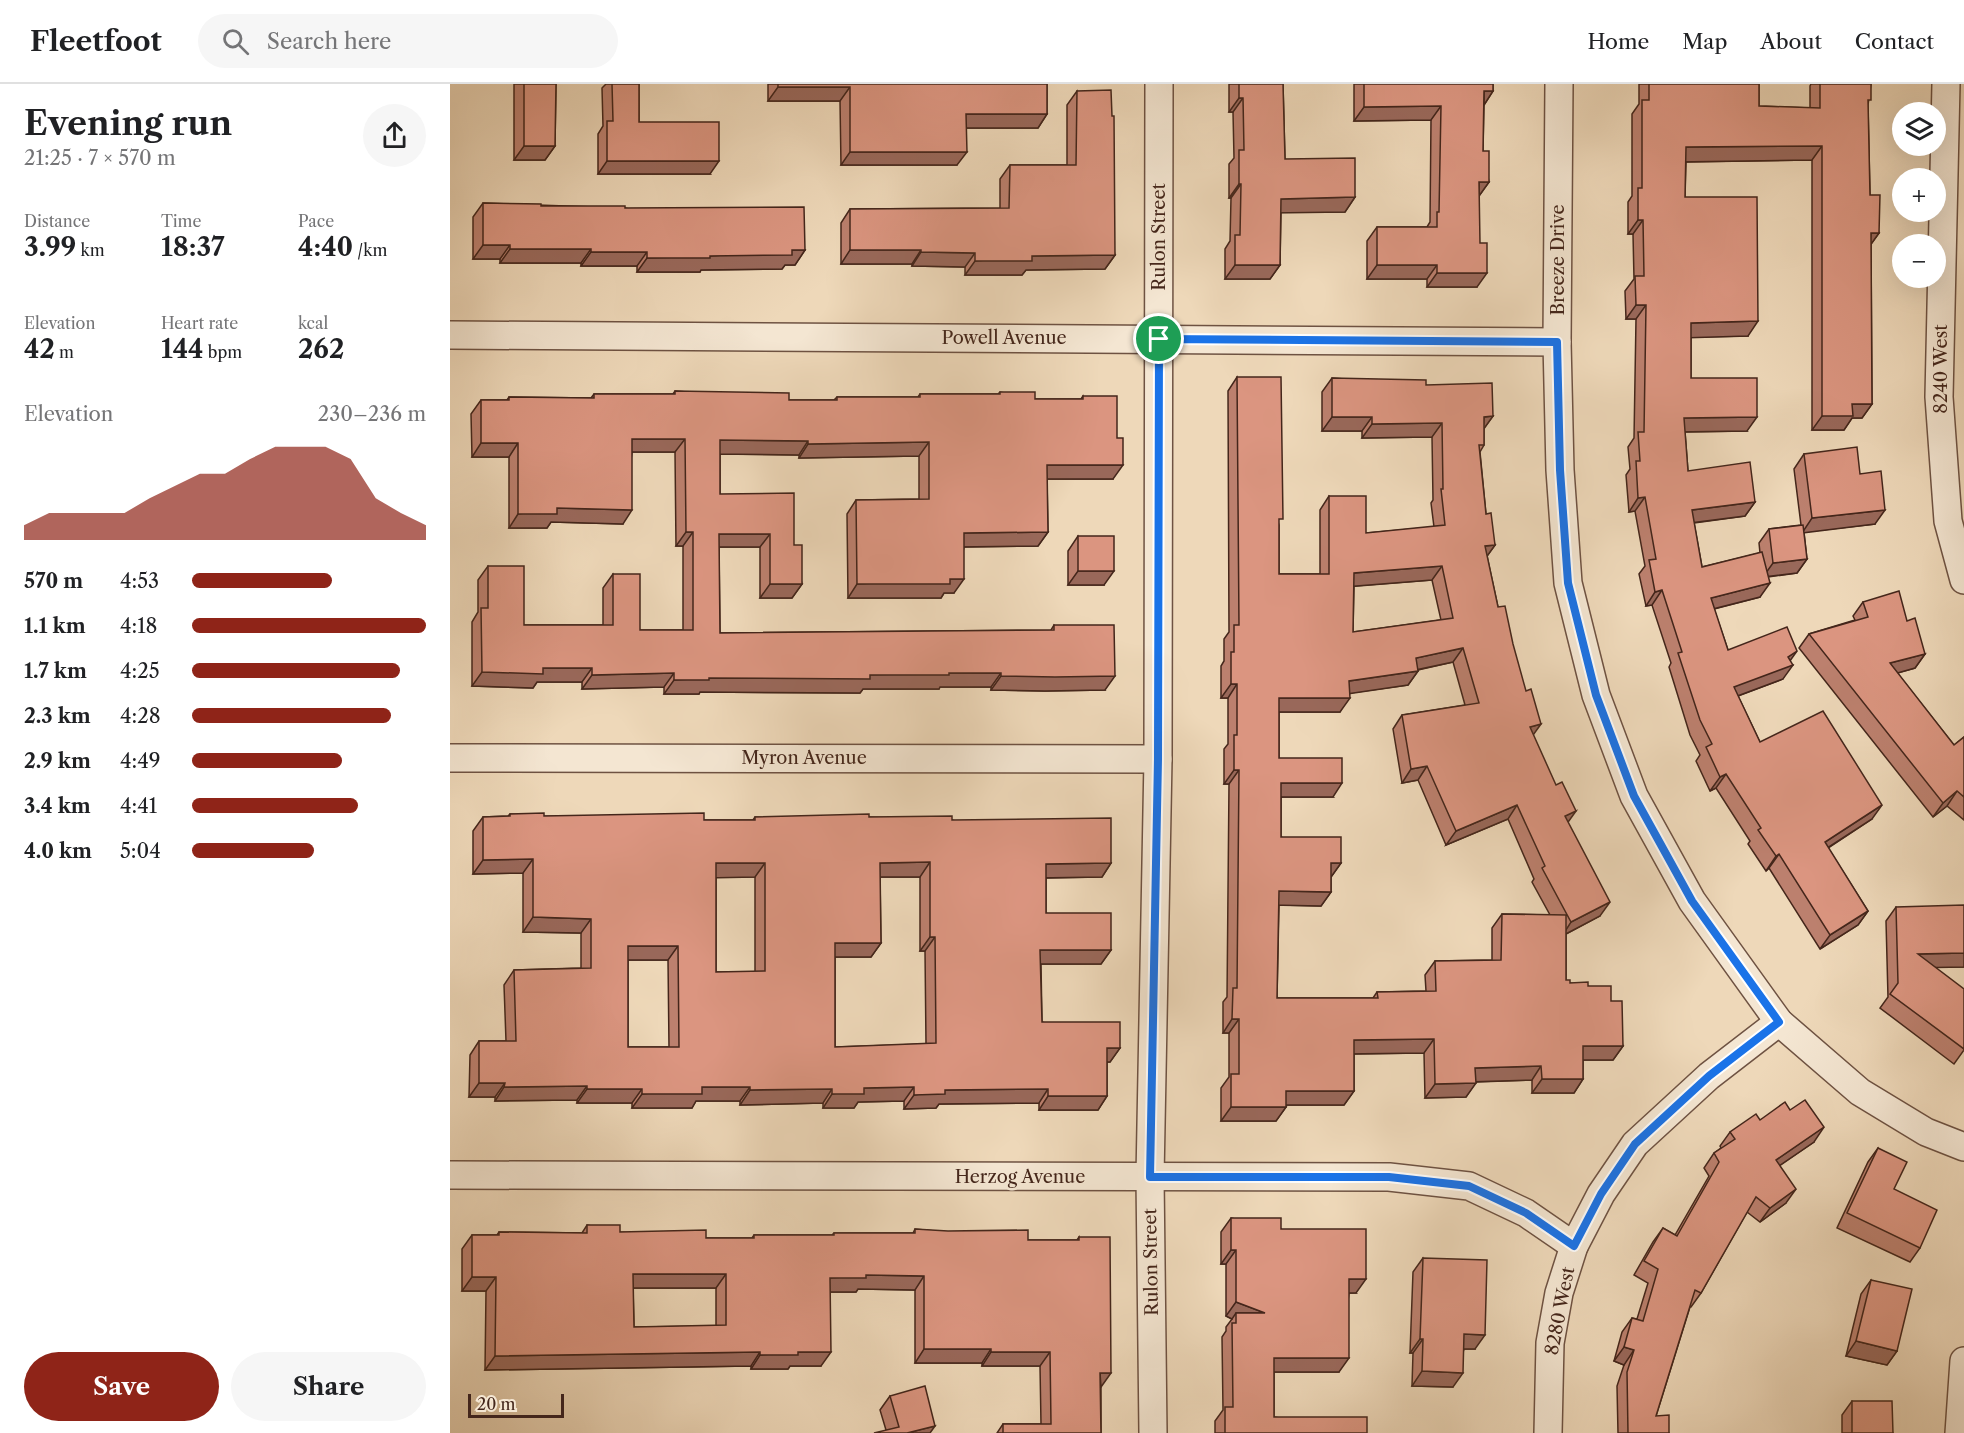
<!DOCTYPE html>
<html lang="en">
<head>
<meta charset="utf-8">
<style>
  :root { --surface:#fff; --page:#f6f6f6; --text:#202124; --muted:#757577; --line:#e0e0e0; --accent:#8f2418 }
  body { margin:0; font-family:"Libre Caslon Text",serif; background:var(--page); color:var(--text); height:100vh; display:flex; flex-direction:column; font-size:22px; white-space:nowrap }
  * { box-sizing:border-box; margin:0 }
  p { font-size:20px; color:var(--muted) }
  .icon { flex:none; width:33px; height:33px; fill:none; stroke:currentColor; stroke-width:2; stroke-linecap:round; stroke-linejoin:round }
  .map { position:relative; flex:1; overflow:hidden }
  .panel { display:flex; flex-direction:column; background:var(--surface); width:450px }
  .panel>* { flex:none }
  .controls { position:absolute; left:1442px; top:18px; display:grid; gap:12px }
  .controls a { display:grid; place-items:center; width:54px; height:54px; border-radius:50%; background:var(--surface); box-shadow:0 6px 24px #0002; font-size:30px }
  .scale { position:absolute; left:18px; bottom:15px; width:96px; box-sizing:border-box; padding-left:6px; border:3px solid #44261b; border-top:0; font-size:16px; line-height:21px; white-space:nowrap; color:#44261b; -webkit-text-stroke:4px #f4e6d2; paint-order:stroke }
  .pin { position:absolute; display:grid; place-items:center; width:51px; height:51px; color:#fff; margin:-26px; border:3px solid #fff; border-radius:50%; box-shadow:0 2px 6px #0007 }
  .round { display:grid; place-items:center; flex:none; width:63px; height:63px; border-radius:32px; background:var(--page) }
  .summary { display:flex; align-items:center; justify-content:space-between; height:102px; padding:0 24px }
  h1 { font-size:33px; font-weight:700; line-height:45px }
  .stats { display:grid; grid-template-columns:repeat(3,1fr); gap:9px; height:102px; padding:6px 24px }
  .stats div { display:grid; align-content:center }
  .stats b { font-size:26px; font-weight:700 }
  .stats small { font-size:16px; font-weight:400 }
  .stats p { font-size:16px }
  .chart { height:168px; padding:12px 24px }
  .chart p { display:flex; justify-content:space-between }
  .chart svg { width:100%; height:108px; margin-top:6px; fill:var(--accent); opacity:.7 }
  .cta { display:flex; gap:12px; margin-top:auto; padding:12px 24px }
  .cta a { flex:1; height:69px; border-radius:36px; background:var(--accent); color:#fff; font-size:24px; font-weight:700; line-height:69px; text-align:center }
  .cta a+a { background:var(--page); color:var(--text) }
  ul { padding:0 24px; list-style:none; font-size:20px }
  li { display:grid; grid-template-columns:96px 72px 1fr; align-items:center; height:45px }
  li i { height:15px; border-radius:8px; background:var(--accent) }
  header { display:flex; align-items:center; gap:36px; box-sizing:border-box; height:84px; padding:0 30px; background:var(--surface); border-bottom:2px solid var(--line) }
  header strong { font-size:28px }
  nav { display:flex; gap:33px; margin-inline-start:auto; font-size:21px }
  .search { width:420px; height:54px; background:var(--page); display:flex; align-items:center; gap:15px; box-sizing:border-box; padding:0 21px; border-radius:33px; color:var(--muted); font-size:22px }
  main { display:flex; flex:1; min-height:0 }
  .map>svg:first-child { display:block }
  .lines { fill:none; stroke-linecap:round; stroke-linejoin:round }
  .minor-casing { stroke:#6e5242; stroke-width:30 }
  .minor { stroke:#f4e6d2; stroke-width:27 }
  .wall { fill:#bc806e; stroke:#44261b; stroke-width:1.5; fill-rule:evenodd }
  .shaded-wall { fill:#99685a; stroke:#44261b; stroke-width:1.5 }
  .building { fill:#db9580; stroke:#44261b; stroke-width:1.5; fill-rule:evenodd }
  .route-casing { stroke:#fff; stroke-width:12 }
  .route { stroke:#1a73e8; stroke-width:8 }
  .labels { text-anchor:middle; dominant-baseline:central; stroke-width:5; stroke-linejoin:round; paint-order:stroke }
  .street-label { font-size:18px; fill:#44261b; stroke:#f4e6d2 }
</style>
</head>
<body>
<header>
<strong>Fleetfoot</strong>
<div class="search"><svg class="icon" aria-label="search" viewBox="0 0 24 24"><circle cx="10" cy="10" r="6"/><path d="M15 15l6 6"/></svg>Search here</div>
<nav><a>Home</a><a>Map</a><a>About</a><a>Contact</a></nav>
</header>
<main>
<section class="panel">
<div class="summary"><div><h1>Evening run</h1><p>21:25 · 7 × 570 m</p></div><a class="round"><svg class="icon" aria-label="share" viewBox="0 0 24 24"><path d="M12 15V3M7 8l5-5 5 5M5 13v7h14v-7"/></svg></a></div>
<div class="stats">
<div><p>Distance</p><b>3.99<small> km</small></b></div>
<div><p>Time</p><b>18:37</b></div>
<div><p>Pace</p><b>4:40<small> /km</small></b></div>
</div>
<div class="stats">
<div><p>Elevation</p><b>42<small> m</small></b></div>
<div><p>Heart rate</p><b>144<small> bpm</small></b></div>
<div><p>kcal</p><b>262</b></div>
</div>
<div class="chart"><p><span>Elevation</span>230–236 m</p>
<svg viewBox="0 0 160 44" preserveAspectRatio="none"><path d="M0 44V38L10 33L20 33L30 33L40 33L50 27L60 22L70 17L80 17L90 11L100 6L110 6L120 6L130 11L140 27L150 33L160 38V44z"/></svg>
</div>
<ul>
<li><b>570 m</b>4:53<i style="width:60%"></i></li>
<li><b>1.1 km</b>4:18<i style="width:100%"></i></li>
<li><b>1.7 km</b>4:25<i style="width:89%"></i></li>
<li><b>2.3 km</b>4:28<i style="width:85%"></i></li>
<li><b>2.9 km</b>4:49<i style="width:64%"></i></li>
<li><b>3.4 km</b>4:41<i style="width:71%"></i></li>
<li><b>4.0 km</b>5:04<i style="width:52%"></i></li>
</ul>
<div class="cta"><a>Save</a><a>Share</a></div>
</section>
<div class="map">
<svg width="1514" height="1349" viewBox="0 0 1514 1349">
  <rect width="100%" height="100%" fill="#eed8b9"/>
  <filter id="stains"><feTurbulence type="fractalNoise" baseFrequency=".00333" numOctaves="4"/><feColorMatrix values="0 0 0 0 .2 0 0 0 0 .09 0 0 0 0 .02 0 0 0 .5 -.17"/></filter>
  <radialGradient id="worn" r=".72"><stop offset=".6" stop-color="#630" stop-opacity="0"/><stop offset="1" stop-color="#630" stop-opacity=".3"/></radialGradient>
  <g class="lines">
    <defs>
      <g id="minor">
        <path d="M 1109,0 L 1107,258 L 1110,386 L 1118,499 L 1146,611 L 1184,712 L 1242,817 L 1329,938 L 1410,1008 L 1476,1048 L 1514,1063"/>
        <path d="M 1496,0 L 1489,313 L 1498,437 L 1514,496"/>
        <path d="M 0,251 L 1107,258"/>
        <path d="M 0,674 L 708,675"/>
        <path d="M 0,1091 L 939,1093 L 1019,1102 L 1076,1129 L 1124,1162"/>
        <path d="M 703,1349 L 700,1093 L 708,675 L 709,0"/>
        <path d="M 1098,1349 L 1100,1259 L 1109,1209 L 1124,1162 L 1151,1110 L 1185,1060 L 1259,992 L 1329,938"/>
        <path d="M 1509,1349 L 1514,1277"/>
      </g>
    </defs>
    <use href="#minor" class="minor-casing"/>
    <use href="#minor" class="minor"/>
  </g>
  <g class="wall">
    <path d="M 64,0 L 106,0 L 105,62 L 95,76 L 64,76 Z"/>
    <path d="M 156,0 L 189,0 L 189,38 L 260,90 L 148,90 L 148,50 L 153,42 L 152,4 Z"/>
    <path d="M 318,0 L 597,0 L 597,30 L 588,44 L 516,44 L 507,81 L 391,81 L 390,17 L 318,17 Z"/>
    <path d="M 779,0 L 833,0 L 835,75 L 905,113 L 895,128 L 831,128 L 830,181 L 820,195 L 775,195 L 775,165 L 780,157 L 781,114 L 779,114 L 779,80 L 784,74 L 783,28 L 779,28 Z"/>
    <path d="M 904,0 L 1043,0 L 1043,7 L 1034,21 L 1033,67 L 1039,98 L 1029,112 L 1027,203 L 977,203 L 977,195 L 917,195 L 917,157 L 927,143 L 977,143 L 980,138 L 981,36 L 904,37 Z"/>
    <path d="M 1189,0 L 1309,0 L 1309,22 L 1360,24 L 1360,2 L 1361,0 L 1421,0 L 1418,21 L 1420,111 L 1429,149 L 1421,160 L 1422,320 L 1412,334 L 1402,334 L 1394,346 L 1362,346 L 1362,76 L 1236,78 L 1235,113 L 1298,252 L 1241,253 L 1241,294 L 1297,347 L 1235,348 L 1238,387 L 1305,418 L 1295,432 L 1244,439 L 1252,483 L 1310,469 L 1309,459 L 1319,445 L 1351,441 L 1344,385 L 1354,370 L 1410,390 L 1425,440 L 1354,448 L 1357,475 L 1347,489 L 1318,493 L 1310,513 L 1264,525 L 1278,566 L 1340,576 L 1333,595 L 1288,612 L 1310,658 L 1422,735 L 1378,764 L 1418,827 L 1408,841 L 1370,865 L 1319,784 L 1316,787 L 1298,760 L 1300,757 L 1266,704 L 1260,707 L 1246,677 L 1250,671 L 1240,651 L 1219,583 L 1221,579 L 1202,521 L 1196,522 L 1189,490 L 1195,482 L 1185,427 L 1179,428 L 1176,391 L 1180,385 L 1178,363 L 1184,354 L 1186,235 L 1176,235 L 1175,207 L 1184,195 L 1183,150 L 1178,150 L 1178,118 L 1182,112 L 1182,30 L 1189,20 Z"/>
    <path d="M 627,7 L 665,171 L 655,185 L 576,186 L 572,191 L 515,191 L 515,183 L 462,182 L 462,180 L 391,180 L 391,139 L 400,125 L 550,124 L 550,95 L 560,81 L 617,81 L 617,21 Z"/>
    <path d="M 33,119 L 175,124 L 355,166 L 345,181 L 335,181 L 332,185 L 251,186 L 250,188 L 187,188 L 187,182 L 131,182 L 131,179 L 50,179 L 50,175 L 23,175 L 23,133 Z"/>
    <path d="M 787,293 L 829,441 L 829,490 L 870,490 L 870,426 L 879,412 L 916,449 L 984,443 L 981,419 L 983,416 L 982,353 L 912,354 L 912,347 L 872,347 L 872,308 L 882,294 L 976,301 L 1043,332 L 1034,344 L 1034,361 L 1030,368 L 1036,430 L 1045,461 L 1037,472 L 1048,523 L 1083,651 L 1118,739 L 1150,832 L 1116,850 L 1116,896 L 1120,899 L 1138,902 L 1161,917 L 1173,962 L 1163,976 L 1133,976 L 1133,995 L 1124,1009 L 1082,1009 L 1082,996 L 1026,998 L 1016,1013 L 975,1014 L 974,969 L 904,970 L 904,1007 L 894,1021 L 836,1021 L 836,1023 L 826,1037 L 771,1037 L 771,1004 L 779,993 L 779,949 L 773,949 L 773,918 L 777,913 L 779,700 L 774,700 L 774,665 L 778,660 L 778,614 L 771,614 L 771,582 L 774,577 L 774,555 L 779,548 L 778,307 ZM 982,496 L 991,536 L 903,548 L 904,502 ZM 1003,578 L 1015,621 L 952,631 L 943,645 L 952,699 L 968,696 L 996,761 L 1058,735 L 1084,795 L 1082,798 L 1100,831 L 1052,830 L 1042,844 L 1042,876 L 985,877 L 975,891 L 976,907 L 927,908 L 923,914 L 827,914 L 829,821 L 871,822 L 881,808 L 881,793 L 891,779 L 831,753 L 831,713 L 883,713 L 829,674 L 829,628 L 890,628 L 900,609 L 958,601 L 968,587 L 968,586 Z"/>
    <path d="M 225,307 L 339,316 L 384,316 L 387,313 L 468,313 L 470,310 L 548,310 L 550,308 L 585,315 L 631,315 L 633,312 L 663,395 L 597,395 L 598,448 L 588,462 L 514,463 L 504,509 L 494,509 L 491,514 L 398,514 L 397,430 L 406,416 L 469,415 L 469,372 L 349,374 L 349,371 L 270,370 L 270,410 L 344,461 L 352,500 L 342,514 L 310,514 L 310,463 L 269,463 L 270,549 L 601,546 L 604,541 L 655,606 L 595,607 L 541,606 L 541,603 L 490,603 L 489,605 L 413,605 L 410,609 L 250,608 L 249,610 L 214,610 L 214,603 L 132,605 L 132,598 L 87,598 L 83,604 L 22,602 L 22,538 L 28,528 L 28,496 L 38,482 L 74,541 L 153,541 L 153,504 L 163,490 L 190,546 L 233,546 L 233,462 L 226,462 L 225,368 L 182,368 L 173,440 L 101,438 L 97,444 L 59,444 L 59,373 L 22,373 L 21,330 L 31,316 L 57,316 L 59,313 L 141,314 L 144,310 L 223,310 Z"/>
    <path d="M 628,452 L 654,501 L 618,501 L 618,467 Z"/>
    <path d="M 1413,518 L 1457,537 L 1475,570 L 1465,584 L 1447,589 L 1504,661 L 1514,653 L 1514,736 L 1497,722 L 1483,733 L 1349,564 L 1359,550 L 1405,536 L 1403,532 Z"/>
    <path d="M 60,730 L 94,732 L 254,736 L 303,736 L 305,733 L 419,733 L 502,736 L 661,779 L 652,793 L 596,794 L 596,829 L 661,866 L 651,880 L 591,880 L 592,938 L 670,964 L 660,978 L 657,978 L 657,1012 L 648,1026 L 589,1026 L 589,1019 L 489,1020 L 486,1024 L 454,1025 L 454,1017 L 408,1018 L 404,1024 L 373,1024 L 373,1019 L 290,1021 L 290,1017 L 246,1017 L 242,1024 L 182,1024 L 182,1019 L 127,1019 L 127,1016 L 45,1017 L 45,1013 L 19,1013 L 20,971 L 29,957 L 56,957 L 54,901 L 64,886 L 131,884 L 131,849 L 73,848 L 73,789 L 23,790 L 23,747 L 33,733 L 58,732 ZM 266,793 L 305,793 L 305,888 L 266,888 ZM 430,793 L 470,793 L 470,867 L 475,867 L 476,960 L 385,963 L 385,873 L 421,873 L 431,859 ZM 178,876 L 218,876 L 219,963 L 178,963 Z"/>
    <path d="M 1446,823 L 1514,883 L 1486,883 L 1514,966 L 1504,980 L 1430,924 L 1438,913 L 1436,837 Z"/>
    <path d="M 1340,1026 L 1364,1058 L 1330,1081 L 1336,1119 L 1310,1138 L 1297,1128 L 1251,1209 L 1241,1223 L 1240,1223 L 1206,1332 L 1219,1349 L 1168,1349 L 1167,1302 L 1174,1281 L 1164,1277 L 1172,1248 L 1182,1234 L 1187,1235 L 1198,1199 L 1184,1191 L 1203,1158 L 1213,1144 L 1225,1151 L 1259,1092 L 1254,1084 L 1264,1069 L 1271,1064 L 1270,1062 L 1280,1048 L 1310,1036 Z"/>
    <path d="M 1428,1064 L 1444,1105 L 1470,1164 L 1460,1178 L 1387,1144 L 1418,1078 Z"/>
    <path d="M 781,1134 L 831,1145 L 906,1209 L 899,1209 L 889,1288 L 824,1288 L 824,1333 L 917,1349 L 765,1349 L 765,1337 L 773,1326 L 772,1253 L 776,1247 L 776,1243 L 782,1235 L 776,1232 L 776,1180 L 771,1180 L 771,1148 Z"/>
    <path d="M 137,1141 L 170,1148 L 256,1154 L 302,1154 L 304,1151 L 382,1151 L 384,1149 L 463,1149 L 465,1145 L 578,1156 L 627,1156 L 629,1153 L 651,1303 L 651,1349 L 547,1349 L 553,1340 L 591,1340 L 590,1282 L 532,1282 L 532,1279 L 465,1279 L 465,1206 L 408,1205 L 406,1208 L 380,1208 L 371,1282 L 340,1282 L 338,1285 L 301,1285 L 301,1282 L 35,1286 L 36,1207 L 12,1207 L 12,1165 L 22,1151 L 47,1151 L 49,1148 L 132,1149 ZM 183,1204 L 266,1204 L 266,1242 L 184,1243 Z"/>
    <path d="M 973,1174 L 1025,1265 L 1014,1265 L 1003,1303 L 962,1302 L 963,1269 L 960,1269 L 963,1188 Z"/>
    <path d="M 1421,1196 L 1447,1267 L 1437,1281 L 1396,1272 L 1411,1210 Z"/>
    <path d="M 440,1312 L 480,1349 L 436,1346 L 430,1326 Z"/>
    <path d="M 1402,1317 L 1443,1349 L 1392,1349 L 1392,1331 Z"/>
  </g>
  <g class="shaded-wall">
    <path d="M 328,3 L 400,3 L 390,17 L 318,17 Z"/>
    <path d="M 1034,7 L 1043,7 L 1034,21 Z"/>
    <path d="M 789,14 L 793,14 L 783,28 L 779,28 Z"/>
    <path d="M 991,22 L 981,36 L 904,37 L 914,23 Z"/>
    <path d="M 516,30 L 597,30 L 588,44 L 506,44 Z"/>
    <path d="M 74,62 L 105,62 L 95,76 L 64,76 Z"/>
    <path d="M 1372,62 L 1362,76 L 1226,78 L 1236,63 Z"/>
    <path d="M 400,68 L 517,68 L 507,81 L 391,81 Z"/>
    <path d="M 157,77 L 269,77 L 260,90 L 148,90 Z"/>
    <path d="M 1029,98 L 1039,98 L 1029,112 Z"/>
    <path d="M 789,100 L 791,100 L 781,114 L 779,114 Z"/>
    <path d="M 905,113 L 895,128 L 821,129 L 831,115 Z"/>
    <path d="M 1188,136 L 1193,136 L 1183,150 L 1178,150 Z"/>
    <path d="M 1421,149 L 1429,149 L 1419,163 Z"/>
    <path d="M 33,161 L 60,161 L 50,175 L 23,175 Z"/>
    <path d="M 60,165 L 141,165 L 131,179 L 50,179 Z"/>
    <path d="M 342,166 L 355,166 L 345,181 L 335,181 L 332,185 L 251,186 L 250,188 L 187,188 L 197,174 L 260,172 Z"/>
    <path d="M 400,166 L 471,166 L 462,180 L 391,180 Z"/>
    <path d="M 141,168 L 197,168 L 187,182 L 131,182 Z"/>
    <path d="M 471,168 L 525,169 L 515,183 L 462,182 Z"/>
    <path d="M 665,171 L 655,185 L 576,186 L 572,191 L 515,191 L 525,177 L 582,172 Z"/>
    <path d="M 785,181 L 830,181 L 820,195 L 775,195 Z"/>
    <path d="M 927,181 L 987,181 L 977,195 L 917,195 Z"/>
    <path d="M 987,189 L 1037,189 L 1027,203 L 977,203 Z"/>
    <path d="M 1186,221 L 1196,221 L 1186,235 L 1176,235 Z"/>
    <path d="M 1308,237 L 1298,252 L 1231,254 L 1241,239 Z"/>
    <path d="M 1402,320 L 1422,320 L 1412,334 L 1402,334 L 1394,346 L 1362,346 L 1372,332 Z"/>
    <path d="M 1043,332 L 1033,346 L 1034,333 Z"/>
    <path d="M 882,333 L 922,333 L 912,347 L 872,347 Z"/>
    <path d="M 1307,333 L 1297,347 L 1224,348 L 1234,334 Z"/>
    <path d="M 992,339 L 982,353 L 912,354 L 922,340 Z"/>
    <path d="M 182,355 L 235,355 L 225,368 L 173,368 Z"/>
    <path d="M 270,356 L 358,357 L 349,371 L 260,370 Z"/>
    <path d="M 479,358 L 469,372 L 349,374 L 358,360 Z"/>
    <path d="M 31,359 L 68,359 L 59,373 L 22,373 Z"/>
    <path d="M 597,381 L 673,381 L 663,395 L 588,395 Z"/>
    <path d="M 1195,413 L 1185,427 L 1179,428 L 1188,414 Z"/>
    <path d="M 1305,418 L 1295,432 L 1232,440 L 1242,426 Z"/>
    <path d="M 107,424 L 182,426 L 173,440 L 101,438 L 97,444 L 59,444 L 68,430 Z"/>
    <path d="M 1435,426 L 1425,440 L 1352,449 L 1362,434 Z"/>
    <path d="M 236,448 L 243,448 L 233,462 L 226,462 Z"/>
    <path d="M 598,448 L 588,462 L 505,463 L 514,449 Z"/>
    <path d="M 269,450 L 320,450 L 310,463 L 259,463 Z"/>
    <path d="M 1045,461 L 1035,475 L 1035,462 Z"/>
    <path d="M 1357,475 L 1347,489 L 1313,493 L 1323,479 Z"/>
    <path d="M 992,482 L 982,496 L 894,503 L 904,489 Z"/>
    <path d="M 628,487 L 664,487 L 654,501 L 618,501 Z"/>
    <path d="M 500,495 L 514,495 L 504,509 L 494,509 L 491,514 L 398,514 L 407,500 Z"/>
    <path d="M 1320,499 L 1310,513 L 1251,528 L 1261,514 Z"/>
    <path d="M 320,500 L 352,500 L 342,514 L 310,514 Z"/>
    <path d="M 1212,506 L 1202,521 L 1196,522 L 1205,508 Z"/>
    <path d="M 1013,564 L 1003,578 L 956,588 L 966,574 Z"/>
    <path d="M 1347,567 L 1337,581 L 1343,581 L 1333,595 L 1274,617 L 1284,603 L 1338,573 Z"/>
    <path d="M 1475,570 L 1465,584 L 1430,594 L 1440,579 Z"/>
    <path d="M 93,584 L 142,584 L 132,598 L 87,598 L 83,604 L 22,602 L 32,588 Z"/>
    <path d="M 968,587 L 958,601 L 890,611 L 899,597 Z"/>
    <path d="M 224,589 L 214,603 L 132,605 L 142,591 Z"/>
    <path d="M 499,589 L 551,589 L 541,603 L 490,603 L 489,605 L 413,605 L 410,609 L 250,608 L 249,610 L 214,610 L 224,596 L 259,594 Z"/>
    <path d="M 551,592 L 665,592 L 655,606 L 595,607 L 541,606 Z"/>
    <path d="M 781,600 L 787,600 L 778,614 L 771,614 Z"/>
    <path d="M 829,614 L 900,614 L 890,628 L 819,628 Z"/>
    <path d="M 1091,640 L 1081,654 L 1080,643 Z"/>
    <path d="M 977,682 L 968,696 L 952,699 L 961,685 Z"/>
    <path d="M 784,686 L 789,686 L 779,700 L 774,700 Z"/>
    <path d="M 1276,690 L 1266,704 L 1260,707 L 1270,693 Z"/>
    <path d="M 831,699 L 892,699 L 883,713 L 822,713 Z"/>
    <path d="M 1507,707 L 1497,722 L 1483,733 L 1493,719 Z"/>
    <path d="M 1067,721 L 1058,735 L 996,761 L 1006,747 Z"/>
    <path d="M 1432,721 L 1422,735 L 1365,772 L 1375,758 Z"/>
    <path d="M 1126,727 L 1116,741 L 1115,732 Z"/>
    <path d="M 1329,770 L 1319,784 L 1316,787 L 1326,772 Z"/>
    <path d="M 83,775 L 73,789 L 23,790 L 33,776 Z"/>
    <path d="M 480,778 L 470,793 L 420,793 L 430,779 Z"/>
    <path d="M 266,779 L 315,779 L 305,793 L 256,794 Z"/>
    <path d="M 661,779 L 652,793 L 586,794 L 596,780 Z"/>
    <path d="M 881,779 L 891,779 L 881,793 L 871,793 Z"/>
    <path d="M 829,807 L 881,808 L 871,822 L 819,821 Z"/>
    <path d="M 1160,818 L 1150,832 L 1112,852 L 1121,838 Z"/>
    <path d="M 1418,827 L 1408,841 L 1370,865 L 1380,851 Z"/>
    <path d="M 83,833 L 141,835 L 131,849 L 73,848 Z"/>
    <path d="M 480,853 L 485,853 L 475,867 L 470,867 Z"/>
    <path d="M 385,859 L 431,859 L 421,873 L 375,873 Z"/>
    <path d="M 178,862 L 228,862 L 218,876 L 169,876 Z"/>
    <path d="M 590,866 L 661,866 L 651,880 L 580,880 Z"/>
    <path d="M 1514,869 L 1514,883 L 1458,884 L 1468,870 Z"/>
    <path d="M 782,935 L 789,935 L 779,949 L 773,949 Z"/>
    <path d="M 984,955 L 974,969 L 894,970 L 904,956 Z"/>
    <path d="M 1133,962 L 1173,962 L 1163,976 L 1123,976 Z"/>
    <path d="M 657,964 L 670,964 L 660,978 L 648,978 Z"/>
    <path d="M 1091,982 L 1082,996 L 1016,998 L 1025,984 Z"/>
    <path d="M 1092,995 L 1133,995 L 1124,1009 L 1082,1009 Z"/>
    <path d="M 29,999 L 55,999 L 45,1013 L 19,1013 Z"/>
    <path d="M 1026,999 L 1016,1013 L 975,1014 L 985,1000 Z"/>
    <path d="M 137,1002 L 127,1016 L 45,1017 L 54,1003 Z"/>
    <path d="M 252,1003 L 300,1003 L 290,1017 L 246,1017 L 242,1024 L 182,1024 L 192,1010 Z"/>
    <path d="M 464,1003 L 454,1017 L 408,1018 L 404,1024 L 373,1024 L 382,1010 L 414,1004 Z"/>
    <path d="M 137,1005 L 192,1005 L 182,1019 L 127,1019 Z"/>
    <path d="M 382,1005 L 373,1019 L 290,1021 L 300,1006 Z"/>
    <path d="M 598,1005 L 589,1019 L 489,1020 L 486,1024 L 454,1025 L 464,1011 L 495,1006 Z"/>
    <path d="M 836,1007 L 904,1007 L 894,1021 L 827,1021 Z"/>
    <path d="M 598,1012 L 657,1012 L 648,1026 L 589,1026 Z"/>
    <path d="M 781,1023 L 836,1023 L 826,1037 L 771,1037 Z"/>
    <path d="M 1374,1043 L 1364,1058 L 1316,1091 L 1326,1076 Z"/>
    <path d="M 1346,1105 L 1336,1119 L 1310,1138 L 1320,1124 Z"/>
    <path d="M 781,1166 L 786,1166 L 776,1180 L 771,1180 Z"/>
    <path d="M 183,1190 L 276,1190 L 266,1204 L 173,1204 Z"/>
    <path d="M 416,1191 L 474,1192 L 465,1206 L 408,1205 L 406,1208 L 371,1208 L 380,1194 Z"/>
    <path d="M 22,1193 L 46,1193 L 36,1207 L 12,1207 Z"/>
    <path d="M 899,1195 L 916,1195 L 906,1209 L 889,1209 Z"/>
    <path d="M 786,1218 L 815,1229 L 786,1229 L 782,1235 L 776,1232 Z"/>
    <path d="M 1014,1250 L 1035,1251 L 1025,1265 L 1004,1265 Z"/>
    <path d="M 970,1255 L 973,1255 L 963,1269 L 960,1269 Z"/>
    <path d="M 1406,1257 L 1447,1267 L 1437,1281 L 1396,1272 Z"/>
    <path d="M 1174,1263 L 1184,1266 L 1174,1281 L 1164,1277 Z"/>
    <path d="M 474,1265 L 541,1265 L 532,1279 L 465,1279 Z"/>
    <path d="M 310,1268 L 301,1282 L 35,1286 L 45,1272 Z"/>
    <path d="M 348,1268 L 381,1268 L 371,1282 L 340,1282 L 338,1285 L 301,1285 L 310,1271 Z"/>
    <path d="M 541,1268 L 600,1268 L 590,1282 L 532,1282 Z"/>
    <path d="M 824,1274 L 899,1274 L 889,1288 L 814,1288 Z"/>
    <path d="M 972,1287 L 1013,1289 L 1003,1303 L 962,1302 Z"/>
    <path d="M 650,1289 L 661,1289 L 651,1303 Z"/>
    <path d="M 485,1342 L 480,1349 L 457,1349 Z"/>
  </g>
  <g class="building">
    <path d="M 74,0 L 106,0 L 105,62 L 74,62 Z"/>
    <path d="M 162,0 L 189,0 L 189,38 L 269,38 L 269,77 L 157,77 L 157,37 L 163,37 Z"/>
    <path d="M 328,0 L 597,0 L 597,30 L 516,30 L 517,68 L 400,68 L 400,3 L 328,3 Z"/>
    <path d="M 789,0 L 833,0 L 835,75 L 905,74 L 905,113 L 831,115 L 830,181 L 785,181 L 785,151 L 790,151 L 791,100 L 789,100 L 789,66 L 794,66 L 793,14 L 789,14 Z"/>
    <path d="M 914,0 L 1043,0 L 1043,7 L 1034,7 L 1033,67 L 1039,67 L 1039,98 L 1029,98 L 1030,159 L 1037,159 L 1037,189 L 987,189 L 987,181 L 927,181 L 927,143 L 987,143 L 987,128 L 989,128 L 991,22 L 914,23 Z"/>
    <path d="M 1199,0 L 1309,0 L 1309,22 L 1370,24 L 1370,0 L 1421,0 L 1421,16 L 1418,16 L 1420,111 L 1430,111 L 1429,149 L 1421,149 L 1422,320 L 1402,320 L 1403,332 L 1372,332 L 1372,62 L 1236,63 L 1235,113 L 1307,113 L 1308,237 L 1241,239 L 1241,294 L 1307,294 L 1307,333 L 1234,334 L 1238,387 L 1300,378 L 1305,418 L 1242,426 L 1252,483 L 1312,468 L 1320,499 L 1261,514 L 1278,566 L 1337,543 L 1347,567 L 1338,573 L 1343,581 L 1284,603 L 1310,658 L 1373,627 L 1432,721 L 1375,758 L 1418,827 L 1380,851 L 1329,770 L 1326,772 L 1308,746 L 1311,744 L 1276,690 L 1270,693 L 1256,663 L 1262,660 L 1250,636 L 1228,569 L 1232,568 L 1212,506 L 1205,508 L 1199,476 L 1206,475 L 1195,413 L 1188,414 L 1186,377 L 1190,377 L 1188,348 L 1194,348 L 1196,221 L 1186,221 L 1185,192 L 1194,192 L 1193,136 L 1188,136 L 1188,104 L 1192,104 L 1192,16 L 1199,16 Z"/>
    <path d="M 661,6 L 662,32 L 664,32 L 665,171 L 582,172 L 582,177 L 525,177 L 525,169 L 471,168 L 471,166 L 400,166 L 400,125 L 559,124 L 560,81 L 626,81 L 627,7 Z"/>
    <path d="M 33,119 L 91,120 L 91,122 L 175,122 L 175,124 L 354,123 L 355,166 L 342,166 L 342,171 L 260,172 L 260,174 L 197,174 L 197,168 L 141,168 L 141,165 L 60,165 L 60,161 L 33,161 Z"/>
    <path d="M 787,293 L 831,293 L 833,435 L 829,435 L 829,490 L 879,490 L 879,412 L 916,412 L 916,449 L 995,441 L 991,405 L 993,405 L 992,339 L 922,340 L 922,333 L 882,333 L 882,294 L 976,296 L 976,301 L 1042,299 L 1043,332 L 1034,333 L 1034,361 L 1029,361 L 1036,430 L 1041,429 L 1045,461 L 1035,462 L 1048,523 L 1055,522 L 1063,560 L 1076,607 L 1081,605 L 1091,640 L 1080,643 L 1106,701 L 1112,698 L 1126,727 L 1115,732 L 1160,818 L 1121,838 L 1092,784 L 1095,782 L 1067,721 L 1006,747 L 977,682 L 961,685 L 952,631 L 1029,619 L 1013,564 L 966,574 L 968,587 L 899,597 L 900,614 L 829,614 L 829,674 L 892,674 L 892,699 L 831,699 L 831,753 L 891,753 L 891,779 L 881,779 L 881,808 L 829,807 L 827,914 L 928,914 L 927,908 L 986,907 L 985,877 L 1051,876 L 1052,830 L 1116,831 L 1116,896 L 1120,896 L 1120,899 L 1138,898 L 1138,902 L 1161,902 L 1161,917 L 1172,917 L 1173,962 L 1133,962 L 1133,995 L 1092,995 L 1091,982 L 1025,984 L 1026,999 L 985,1000 L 984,955 L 904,956 L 904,1007 L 836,1007 L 836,1023 L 781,1023 L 781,990 L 789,990 L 789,935 L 782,935 L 783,904 L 787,904 L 789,686 L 784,686 L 784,651 L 787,651 L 787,600 L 781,600 L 781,568 L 784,568 L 784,541 L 789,541 ZM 992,482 L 1003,534 L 903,548 L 904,489 Z"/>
    <path d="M 225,307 L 339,309 L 339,316 L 387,316 L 387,313 L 470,313 L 470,310 L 550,310 L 550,308 L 585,308 L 585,315 L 633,315 L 633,312 L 667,312 L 667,354 L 673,354 L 673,381 L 597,381 L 598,448 L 514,449 L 514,495 L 500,495 L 500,500 L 407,500 L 406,416 L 479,415 L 479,358 L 358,360 L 358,357 L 270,356 L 270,410 L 344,409 L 344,461 L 352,461 L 352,500 L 320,500 L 320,450 L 269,450 L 270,549 L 604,546 L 604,541 L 664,541 L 665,592 L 605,593 L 551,592 L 551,589 L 499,589 L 499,591 L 420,591 L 420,595 L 259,594 L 259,596 L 224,596 L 224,589 L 142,591 L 142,584 L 93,584 L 93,590 L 32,588 L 31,524 L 38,524 L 38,482 L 74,482 L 74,541 L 163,541 L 163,490 L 190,490 L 190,546 L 243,546 L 243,448 L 236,448 L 235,355 L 182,355 L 182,426 L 107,424 L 107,430 L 68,430 L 68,359 L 31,359 L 31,316 L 59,316 L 59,313 L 144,314 L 144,310 L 225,310 Z"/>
    <path d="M 1407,363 L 1410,390 L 1431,387 L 1435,426 L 1362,434 L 1354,370 Z"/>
    <path d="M 1353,441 L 1357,475 L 1323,479 L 1319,445 Z"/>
    <rect x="628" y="452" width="36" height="35"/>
    <path d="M 1449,507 L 1457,537 L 1465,534 L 1475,570 L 1440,579 L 1504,661 L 1514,653 L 1514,713 L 1507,707 L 1493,719 L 1359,550 L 1418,533 L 1413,518 Z"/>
    <path d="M 94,729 L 94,732 L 254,729 L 254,736 L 305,736 L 305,733 L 419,730 L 419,733 L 502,732 L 502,736 L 661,734 L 661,779 L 596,780 L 596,829 L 661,829 L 661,866 L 590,866 L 592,938 L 670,938 L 670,964 L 657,964 L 657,1012 L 598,1012 L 598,1005 L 495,1006 L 495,1010 L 464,1011 L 464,1003 L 414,1004 L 414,1010 L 382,1010 L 382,1005 L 300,1006 L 300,1003 L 252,1003 L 252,1010 L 192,1010 L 192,1005 L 137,1005 L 137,1002 L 54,1003 L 55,999 L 29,999 L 29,957 L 66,957 L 64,886 L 141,884 L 141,835 L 83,833 L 83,775 L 33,776 L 33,733 L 60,732 L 60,730 ZM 480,778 L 480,853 L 485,853 L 486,959 L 385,963 L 385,859 L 431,859 L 430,779 ZM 266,779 L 315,779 L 315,887 L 266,888 ZM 178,862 L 228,862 L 229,963 L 178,963 Z"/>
    <path d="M 1514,821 L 1514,869 L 1468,870 L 1514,905 L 1514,965 L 1440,910 L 1448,899 L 1446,823 Z"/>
    <path d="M 1355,1016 L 1374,1043 L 1326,1076 L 1346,1105 L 1320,1124 L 1306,1113 L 1251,1209 L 1245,1206 L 1206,1332 L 1219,1331 L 1219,1349 L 1178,1349 L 1177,1288 L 1184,1266 L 1174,1263 L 1182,1234 L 1193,1237 L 1208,1185 L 1194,1177 L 1213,1144 L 1227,1152 L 1269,1078 L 1264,1069 L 1285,1055 L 1280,1048 L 1306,1030 L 1310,1036 L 1335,1018 L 1340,1026 Z"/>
    <path d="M 1428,1064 L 1457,1078 L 1444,1105 L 1487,1126 L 1470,1164 L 1397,1129 Z"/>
    <path d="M 781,1134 L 831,1134 L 831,1145 L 916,1145 L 916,1195 L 899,1195 L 899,1274 L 824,1274 L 824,1333 L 917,1333 L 917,1349 L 775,1349 L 775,1323 L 783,1323 L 782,1239 L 786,1239 L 786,1229 L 815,1229 L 786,1218 L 786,1166 L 781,1166 Z"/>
    <path d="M 137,1141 L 170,1141 L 170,1148 L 256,1146 L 256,1154 L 304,1154 L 304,1151 L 384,1151 L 384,1149 L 465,1149 L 465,1145 L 498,1147 L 578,1146 L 578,1156 L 629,1156 L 629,1153 L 660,1153 L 661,1289 L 650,1289 L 651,1349 L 553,1349 L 553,1340 L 601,1340 L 600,1268 L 541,1268 L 541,1265 L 474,1265 L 474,1192 L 416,1191 L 416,1194 L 380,1194 L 381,1268 L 348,1268 L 348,1271 L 310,1271 L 310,1268 L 45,1272 L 46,1193 L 22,1193 L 22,1151 L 49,1151 L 49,1148 L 137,1149 ZM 183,1190 L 276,1190 L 276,1241 L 184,1243 Z"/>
    <path d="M 973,1174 L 1037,1176 L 1035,1251 L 1014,1250 L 1013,1289 L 972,1287 L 973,1255 L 970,1255 Z"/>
    <path d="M 1421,1196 L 1462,1205 L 1447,1267 L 1406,1257 Z"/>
    <path d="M 475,1302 L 485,1342 L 457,1349 L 424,1349 L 449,1343 L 440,1312 Z"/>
    <path d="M 1402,1317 L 1442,1317 L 1443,1349 L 1402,1349 Z"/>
  </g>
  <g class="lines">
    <defs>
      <path id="route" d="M 709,255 L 1107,258 L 1110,386 L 1118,499 L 1146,611 L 1184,712 L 1242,817 L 1329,938 L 1259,992 L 1185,1060 L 1151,1110 L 1124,1162 L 1076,1129 L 1019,1102 L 939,1093 L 700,1093 L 708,675 Z"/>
    </defs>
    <use href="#route" class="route-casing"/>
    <use href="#route" class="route"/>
  </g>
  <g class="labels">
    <g class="street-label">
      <text transform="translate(709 153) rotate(-90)">Rulon Street</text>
      <text transform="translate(1108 176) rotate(-90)">Breeze Drive</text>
      <text x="554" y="254">Powell Avenue</text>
      <text transform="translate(1491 285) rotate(-90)">8240 West</text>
      <text x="354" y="674">Myron Avenue</text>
      <text x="570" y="1093">Herzog Avenue</text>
      <text transform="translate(701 1178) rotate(-91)">Rulon Street</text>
      <text transform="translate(1110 1227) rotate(-79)">8280 West</text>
    </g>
  </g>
  <rect width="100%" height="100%" filter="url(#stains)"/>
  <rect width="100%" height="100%" fill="url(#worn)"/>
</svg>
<div class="controls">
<a><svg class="icon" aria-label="layers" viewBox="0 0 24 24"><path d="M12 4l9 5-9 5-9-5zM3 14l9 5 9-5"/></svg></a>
<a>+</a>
<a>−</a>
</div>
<div class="scale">20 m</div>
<div class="pin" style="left:709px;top:255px;background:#1e9e55"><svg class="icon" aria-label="arrive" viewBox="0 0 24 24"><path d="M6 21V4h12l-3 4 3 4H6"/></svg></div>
</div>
</main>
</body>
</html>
